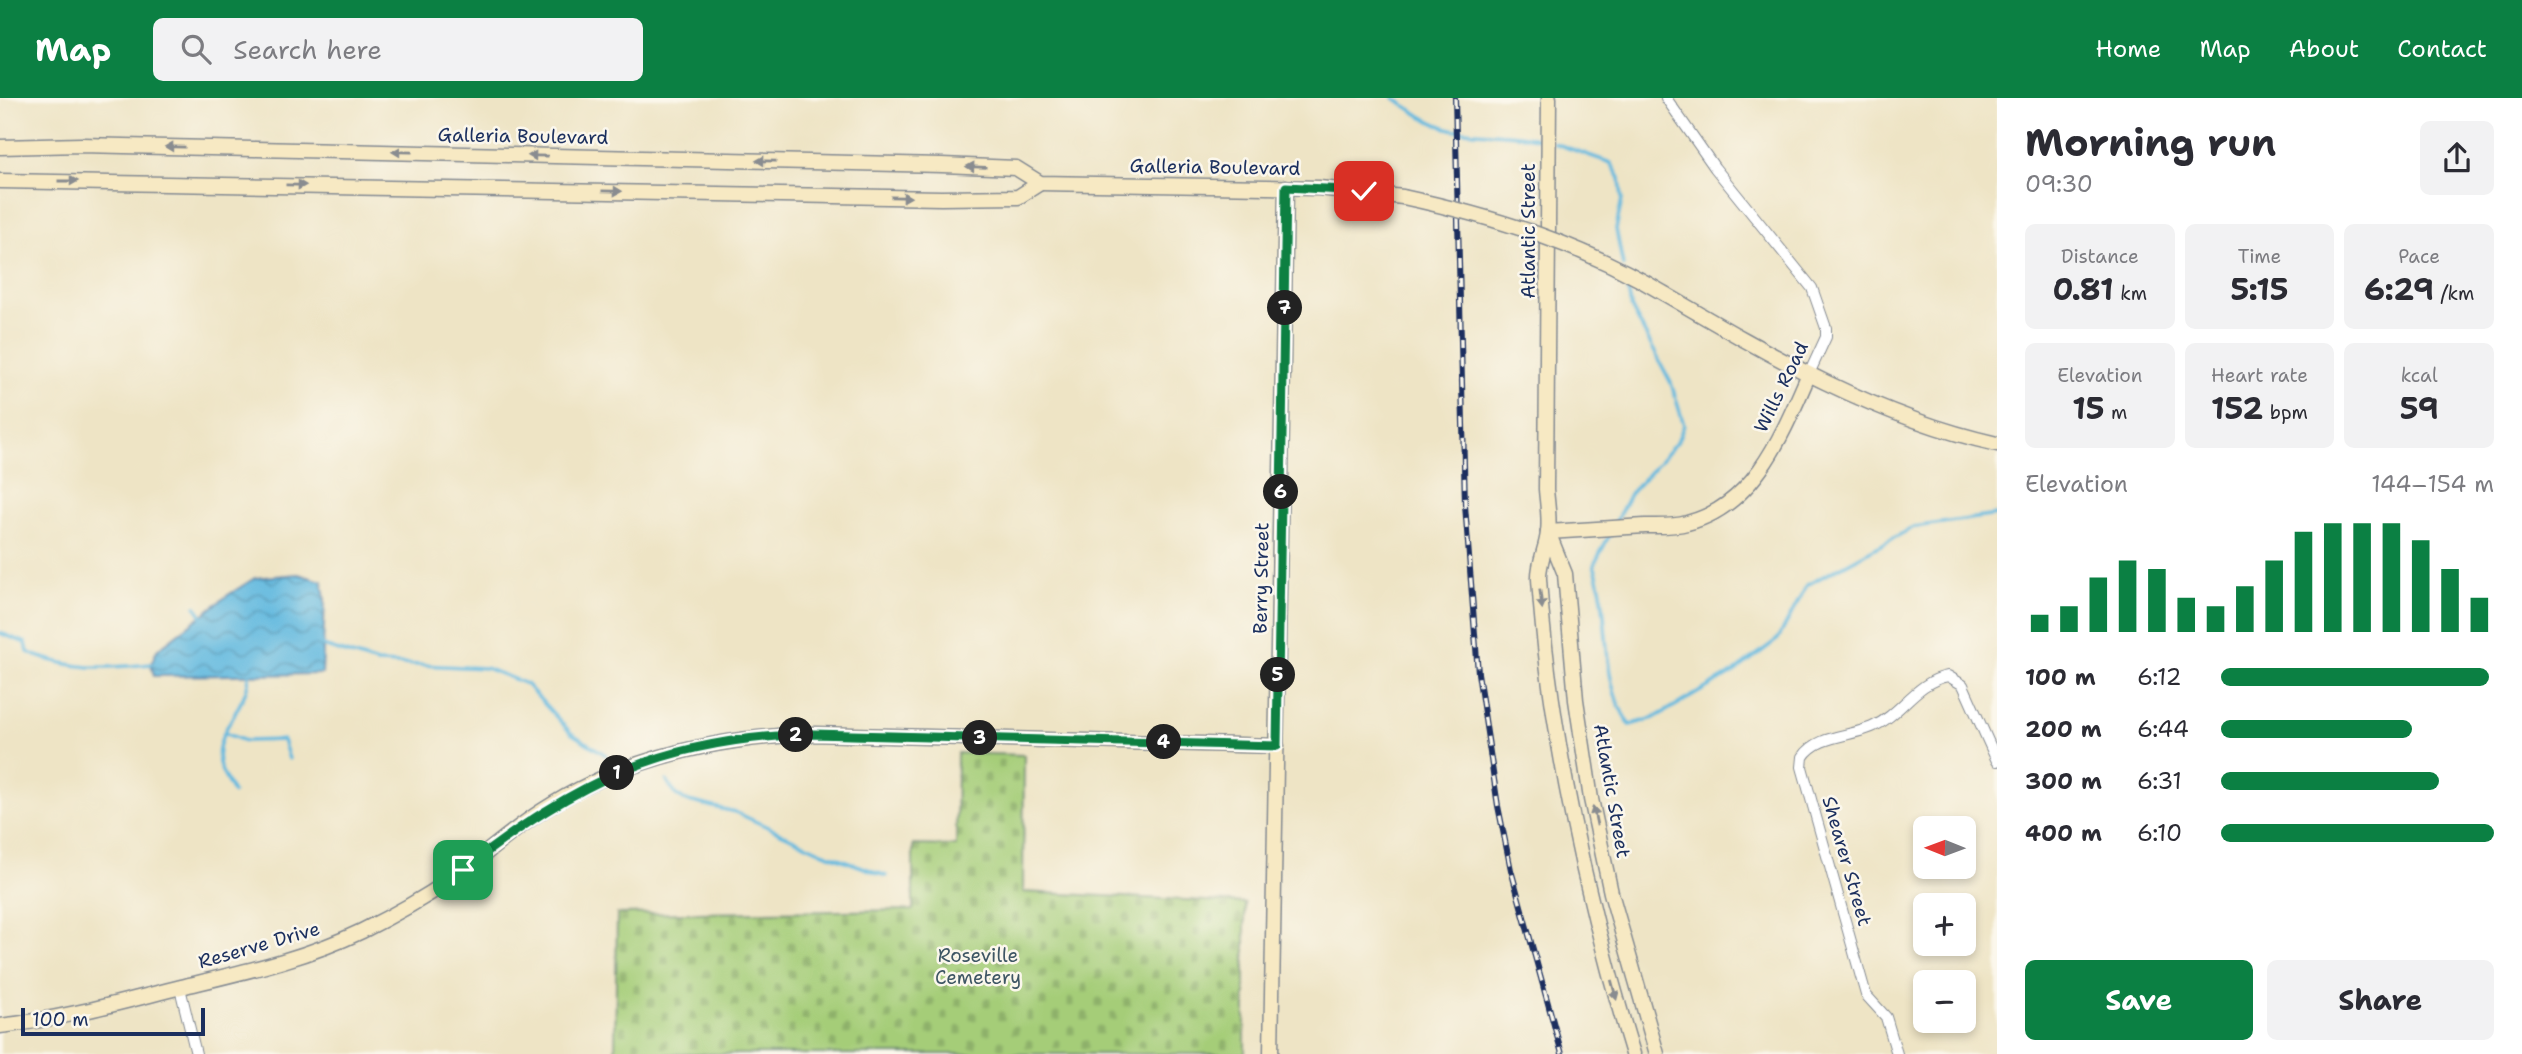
<!DOCTYPE html>
<html lang="en">
<head>
<meta charset="utf-8">
<style>
  :root { --surface:#fff; --page:#f2f2f3; --text:#2b2b33; --muted:#7c7c81; --accent:#0b8043 }
  body { margin:0; font-family:"Shantell Sans",sans-serif; background:var(--page); color:var(--text); height:100vh; display:flex; flex-direction:column; font-size:26px; white-space:nowrap }
  * { box-sizing:border-box; margin:0 }
  p { font-size:23px; color:var(--muted) }
  .icon { flex:none; width:38px; height:38px; fill:none; stroke:currentColor; stroke-width:2; stroke-linecap:round; stroke-linejoin:round }
  .map { position:relative; flex:1; overflow:hidden }
  .sheet { display:flex; flex-direction:column; background:var(--surface); width:525px }
  .sheet>* { flex:none }
  .needle { width:46px; rotate:271deg }
  .tools { position:absolute; left:1913px; top:718px; display:grid; gap:14px }
  .tools a { display:grid; place-items:center; width:63px; height:63px; border-radius:10px; background:var(--surface); box-shadow:0 4px 10px #0003; font-size:35px }
  .scale { position:absolute; left:21px; bottom:18px; width:184px; box-sizing:border-box; padding-left:7px; border:4px solid #1b2f5e; border-top:0; font-size:19px; line-height:24px; white-space:nowrap; color:#1b2f5e; -webkit-text-stroke:5px #fbf7ec; paint-order:stroke }
  .pin { position:absolute; display:grid; place-items:center; width:60px; height:60px; color:#fff; margin:-30px; border-radius:14px; box-shadow:0 4px 10px #0006 }
  .km { position:absolute; width:35px; height:35px; margin:-18px; border-radius:50%; background:#222; color:#fff; font-size:19px; line-height:35px; text-align:center }
  .round { display:grid; place-items:center; flex:none; width:74px; height:74px; border-radius:10px; background:var(--page) }
  .overview { display:flex; align-items:center; justify-content:space-between; height:119px; padding:0 28px }
  h1 { font-size:38px; font-weight:700; line-height:52px }
  .figures { display:grid; grid-template-columns:repeat(3,1fr); gap:10px; height:119px; padding:7px 28px }
  .figures div { display:grid; align-content:center; border-radius:10px; background:var(--page); text-align:center }
  .figures b { font-size:30px; font-weight:700 }
  .figures small { font-size:19px; font-weight:400 }
  .figures p { font-size:19px }
  .chart { height:196px; padding:14px 28px }
  .chart p { display:flex; justify-content:space-between }
  .chart svg { width:100%; height:126px; margin-top:7px; stroke:var(--accent); stroke-width:6 }
  .cta { display:flex; gap:14px; margin-top:auto; padding:14px 28px }
  .cta a { flex:1; height:80px; border-radius:10px; background:var(--accent); color:#fff; font-size:28px; font-weight:700; line-height:80px; text-align:center }
  .cta a+a { background:var(--page); color:var(--text) }
  ul { padding:0 28px; list-style:none; font-size:23px }
  li { display:grid; grid-template-columns:112px 84px 1fr; align-items:center; height:52px }
  li i { height:18px; border-radius:9px; background:var(--accent) }
  header { display:flex; align-items:center; gap:42px; box-sizing:border-box; height:98px; padding:0 35px; background:var(--accent); color:#fff }
  header strong { font-size:33px }
  nav { display:flex; gap:38px; margin-inline-start:auto; font-size:24px }
  .search { width:490px; height:63px; background:var(--page); display:flex; align-items:center; gap:18px; box-sizing:border-box; padding:0 24px; border-radius:10px; color:var(--muted); font-size:26px }
  main { display:flex; flex:1; min-height:0 }
  .map>svg:first-child { display:block }
  .cemetery { fill:url(#cemetery-stones); stroke:#607e6b; stroke-width:2 }
  .water { fill:url(#water-waves); stroke:#3e749e; stroke-width:2 }
  .lines { fill:none; stroke-linecap:round; stroke-linejoin:round }
  .stream { stroke:#62b9df; stroke-width:3.5 }
  .street-casing { stroke:#848a92; stroke-width:12 }
  .secondary-casing { stroke:#848a92; stroke-width:17 }
  .street { stroke:#fff; stroke-width:10 }
  .secondary { stroke:#f7e9c3; stroke-width:14 }
  .rail-casing { stroke:#1b2f5e; stroke-width:6 }
  .rail { stroke:#fbf7ec; stroke-width:3.5; stroke-dasharray:10; stroke-linecap:butt }
  .secondary-bridge-casing { stroke:#848a92; stroke-width:17; stroke-linecap:butt }
  .secondary-bridge { stroke:#f7e9c3; stroke-width:14 }
  .oneway { fill:#898c90 }
  .route-casing { stroke:#fff; stroke-width:14 }
  .route { stroke:#0b8043; stroke-width:9 }
  .labels { text-anchor:middle; dominant-baseline:central; stroke-width:5; stroke-linejoin:round; paint-order:stroke }
  .street-label { font-size:19px; fill:#1b2f5e; stroke:#fbf7ec }
  .park-label { font-size:19px; fill:#3e5664; stroke:#fbf7ec }
</style>
</head>
<body>
<header>
<strong>Map</strong>
<div class="search"><svg class="icon" aria-label="search" viewBox="0 0 24 24"><circle cx="10" cy="10" r="6"/><path d="M15 15l6 6"/></svg>Search here</div>
<nav><a>Home</a><a>Map</a><a>About</a><a>Contact</a></nav>
</header>
<main>
<div class="map">
<svg width="1997" height="956" viewBox="0 0 1997 956">
  <defs>
    <pattern id="cemetery-stones" width="16" height="16" patternUnits="userSpaceOnUse" patternTransform="scale(1.75)"><rect width="16" height="16" fill="#a5cd78"/><path d="M2 7V4a2 2 0 0 1 4 0v3zM10 15v-3a2 2 0 0 1 4 0v3z" fill="#8db06a"/></pattern>
    <pattern id="water-waves" width="16" height="10" patternUnits="userSpaceOnUse" patternTransform="scale(1.75)"><rect width="16" height="10" fill="#62b9df"/><path d="M0 5q4-4 8 0t8 0" fill="none" stroke="#5097b8"/></pattern>
  </defs>
  <rect width="100%" height="100%" fill="#fbf7ec"/>
  <filter id="ink" filterUnits="userSpaceOnUse"><feTurbulence type="fractalNoise" baseFrequency=".0143" numOctaves="2"/><feDisplacementMap in="SourceGraphic" scale="14" xChannelSelector="R" yChannelSelector="G"/><feConvolveMatrix kernelMatrix="1 2 1 2 8 2 1 2 1" color-interpolation-filters="sRGB"/></filter>
  <filter id="wash" filterUnits="userSpaceOnUse"><feTurbulence type="fractalNoise" baseFrequency=".00686" numOctaves="4" result="noise"/><feDisplacementMap in="SourceGraphic" scale="28" xChannelSelector="R" yChannelSelector="G"/><feGaussianBlur stdDeviation="1.57" result="paint"/><feColorMatrix in="noise" values="0 0 0 0 0 0 0 0 0 0 0 0 0 0 0 0 0 1.4 0 .05"/><feComposite in="paint" operator="in"/></filter>
  <g filter="url(#wash)">
    <rect width="100%" height="100%" fill="#eee4c5"/>
    <path class="cemetery" d="M 957,655 L 1024,657 L 1023,794 L 1245,805 L 1245,956 L 615,956 L 617,816 L 913,812 L 913,747 L 956,748 Z"/>
    <path class="water" d="M 298,476 L 322,483 L 325,500 L 322,576 L 154,578 L 151,566 L 157,552 L 228,497 L 255,480 Z"/>
    <g class="lines">
      <g class="stream">
        <path d="M 1394,0 C 1411,12 1431,26 1451,31 C 1482,37 1513,33 1544,42"/>
        <path d="M 1554,45 L 1611,65 L 1620,80 L 1622,101 L 1616,131 L 1623,168"/>
        <path d="M 1614,427 L 1630,396 L 1677,344 L 1684,327 L 1671,285 L 1631,209 L 1626,179"/>
        <path d="M 1611,434 L 1594,467 C 1613,519 1597,581 1630,627 L 1654,620 L 1734,574 L 1778,541 L 1807,487 L 1914,429 L 1997,417"/>
        <path d="M 195,508 L 202,518"/>
        <path d="M 0,535 L 26,545 L 28,554 L 34,557 C 79,573 105,570 151,566"/>
        <path d="M 323,548 L 377,565 L 486,570 L 526,586 L 571,635 L 606,657"/>
        <path d="M 224,635 L 245,643 L 283,642 L 289,661"/>
        <path d="M 667,683 L 676,697 L 684,702 L 735,714 L 822,754 L 886,778"/>
        <path d="M 233,695 C 229,686 221,675 219,665 C 213,633 248,609 249,577"/>
      </g>
    </g>
  </g>
  <g filter="url(#ink)">
    <g class="lines">
      <defs>
        <g id="street">
          <path d="M 1666,0 L 1715,70 L 1812,190 L 1826,230 L 1826,239 L 1808,278"/>
          <path d="M 180,890 L 196,956"/>
          <path d="M 1897,956 L 1886,919 L 1866,897 L 1802,669 L 1803,659 C 1817,637 1849,639 1872,629 C 1901,617 1915,584 1948,578 L 1963,587 L 1997,663"/>
        </g>
        <g id="secondary">
          <path d="M 1549,0 L 1546,391 C 1547,405 1550,420 1548,434 C 1547,449 1538,465 1539,481 C 1549,634 1588,809 1633,956"/>
          <path d="M 0,49 L 81,47 L 942,67 L 1016,70 L 1040,85 L 1319,90 L 1403,99"/>
          <path d="M 0,83 L 941,100 L 1018,99 L 1040,85"/>
          <path d="M 1665,196 C 1771,258 1876,319 1997,346"/>
          <path d="M 1548,434 L 1565,476 L 1576,602 L 1591,701 L 1611,795 L 1657,956"/>
          <path d="M 1548,434 C 1580,432 1613,430 1645,428 C 1658,428 1674,429 1687,425 C 1755,408 1783,335 1808,278"/>
          <path d="M 0,928 C 62,921 121,904 181,889 C 243,874 304,861 362,833 C 392,818 421,802 449,783 C 481,761 509,734 542,713 C 623,660 718,639 813,636 L 1277,648"/>
          <path d="M 1271,956 L 1286,89"/>
        </g>
      </defs>
      <use href="#street" class="street-casing"/>
      <use href="#secondary" class="secondary-casing"/>
      <use href="#street" class="street"/>
      <use href="#secondary" class="secondary"/>
      <defs>
        <path id="rail" d="M 1455,0 L 1465,407 L 1478,575 L 1498,708 L 1511,772 L 1562,956"/>
      </defs>
      <use href="#rail" class="rail-casing"/>
      <use href="#rail" class="rail"/>
      <defs>
        <path id="secondary-bridge" d="M 1403,99 C 1496,119 1584,147 1665,196"/>
      </defs>
      <use href="#secondary-bridge" class="secondary-bridge-casing"/>
      <use href="#secondary-bridge" class="secondary-bridge"/>
    </g>
    <defs><path id="oneway-solid" d="M-6-.8H1V-3.2L6.5 0L1 3.2V.8H-6Z" transform="scale(1.75)"/></defs>
    <g class="oneway">
      <use href="#oneway-solid" transform="translate(175 49) rotate(-179)"/>
      <use href="#oneway-solid" transform="translate(402 54) rotate(-179)"/>
      <use href="#oneway-solid" transform="translate(538 58) rotate(-179)"/>
      <use href="#oneway-solid" transform="translate(766 63) rotate(-179)"/>
      <use href="#oneway-solid" transform="translate(976 69) rotate(-178)"/>
      <use href="#oneway-solid" transform="translate(68 83)"/>
      <use href="#oneway-solid" transform="translate(296 87) rotate(1)"/>
      <use href="#oneway-solid" transform="translate(612 93) rotate(1)"/>
      <use href="#oneway-solid" transform="translate(901 99) rotate(1)"/>
      <use href="#oneway-solid" transform="translate(1541 501) rotate(83)"/>
      <use href="#oneway-solid" transform="translate(1595 718) rotate(-102)"/>
      <use href="#oneway-solid" transform="translate(1614 892) rotate(75)"/>
    </g>
  </g>
  <g class="lines" filter="url(#ink)">
    <defs>
      <path id="route" d="M 463,772 C 578,682 665,640 813,636 L 1277,648 L 1286,89 L 1364,93"/>
    </defs>
    <use href="#route" class="route-casing"/>
    <use href="#route" class="route"/>
  </g>
  <g class="labels">
    <g class="street-label">
      <text transform="translate(523 38) rotate(1)">Galleria Boulevard</text>
      <text transform="translate(1215 69) rotate(1)">Galleria Boulevard</text>
      <text transform="translate(1528 133) rotate(-90)">Atlantic Street</text>
      <text transform="translate(1781 289) rotate(-64)">Wills Road</text>
      <text transform="translate(1261 480) rotate(-89)">Berry Street</text>
      <text transform="translate(1612 693) rotate(80)">Atlantic Street</text>
      <text transform="translate(1847 763) rotate(74)">Shearer Street</text>
      <text transform="translate(259 847) rotate(-16)">Reserve Drive</text>
    </g>
    <g class="park-label">
      <text x="978" y="857">Roseville<tspan x="978" dy="22">Cemetery</tspan></text>
    </g>
  </g>
</svg>
<div class="tools">
<a><svg class="needle" viewBox="-14 -14 28 28"><path d="M0-13l5 13h-10z" fill="#e53935"/><path d="M0 13l5-13h-10z" fill="#7c7c81"/></svg></a>
<a>+</a>
<a>−</a>
</div>
<div class="scale">100 m</div>
<div class="pin" style="left:463px;top:772px;background:#1e9e55"><svg class="icon" aria-label="arrive" viewBox="0 0 24 24"><path d="M6 21V4h12l-3 4 3 4H6"/></svg></div>
<div class="pin" style="left:1364px;top:93px;background:#d93025"><svg class="icon" aria-label="check" viewBox="0 0 24 24"><path d="M5 12l5 5 9-10"/></svg></div>
<b class="km" style="left:617px;top:675px">1</b>
<b class="km" style="left:796px;top:637px">2</b>
<b class="km" style="left:980px;top:640px">3</b>
<b class="km" style="left:1164px;top:644px">4</b>
<b class="km" style="left:1278px;top:577px">5</b>
<b class="km" style="left:1281px;top:394px">6</b>
<b class="km" style="left:1285px;top:210px">7</b>
</div>
<section class="sheet">
<div class="overview"><div><h1>Morning run</h1><p>09:30</p></div><a class="round"><svg class="icon" aria-label="share" viewBox="0 0 24 24"><path d="M12 15V3M7 8l5-5 5 5M5 13v7h14v-7"/></svg></a></div>
<div class="figures">
<div><p>Distance</p><b>0.81<small> km</small></b></div>
<div><p>Time</p><b>5:15</b></div>
<div><p>Pace</p><b>6:29<small> /km</small></b></div>
</div>
<div class="figures">
<div><p>Elevation</p><b>15<small> m</small></b></div>
<div><p>Heart rate</p><b>152<small> bpm</small></b></div>
<div><p>kcal</p><b>59</b></div>
</div>
<div class="chart"><p><span>Elevation</span>144–154 m</p>
<svg viewBox="0 0 160 44" preserveAspectRatio="none"><path d="M5 44V38M15 44V35M25 44V25M35 44V19M45 44V22M55 44V32M65 44V35M75 44V28M85 44V19M95 44V9M105 44V6M115 44V6M125 44V6M135 44V12M145 44V22M155 44V32"/></svg>
</div>
<ul>
<li><b>100 m</b>6:12<i style="width:98%"></i></li>
<li><b>200 m</b>6:44<i style="width:70%"></i></li>
<li><b>300 m</b>6:31<i style="width:80%"></i></li>
<li><b>400 m</b>6:10<i style="width:100%"></i></li>
</ul>
<div class="cta"><a>Save</a><a>Share</a></div>
</section>
</main>
</body>
</html>
